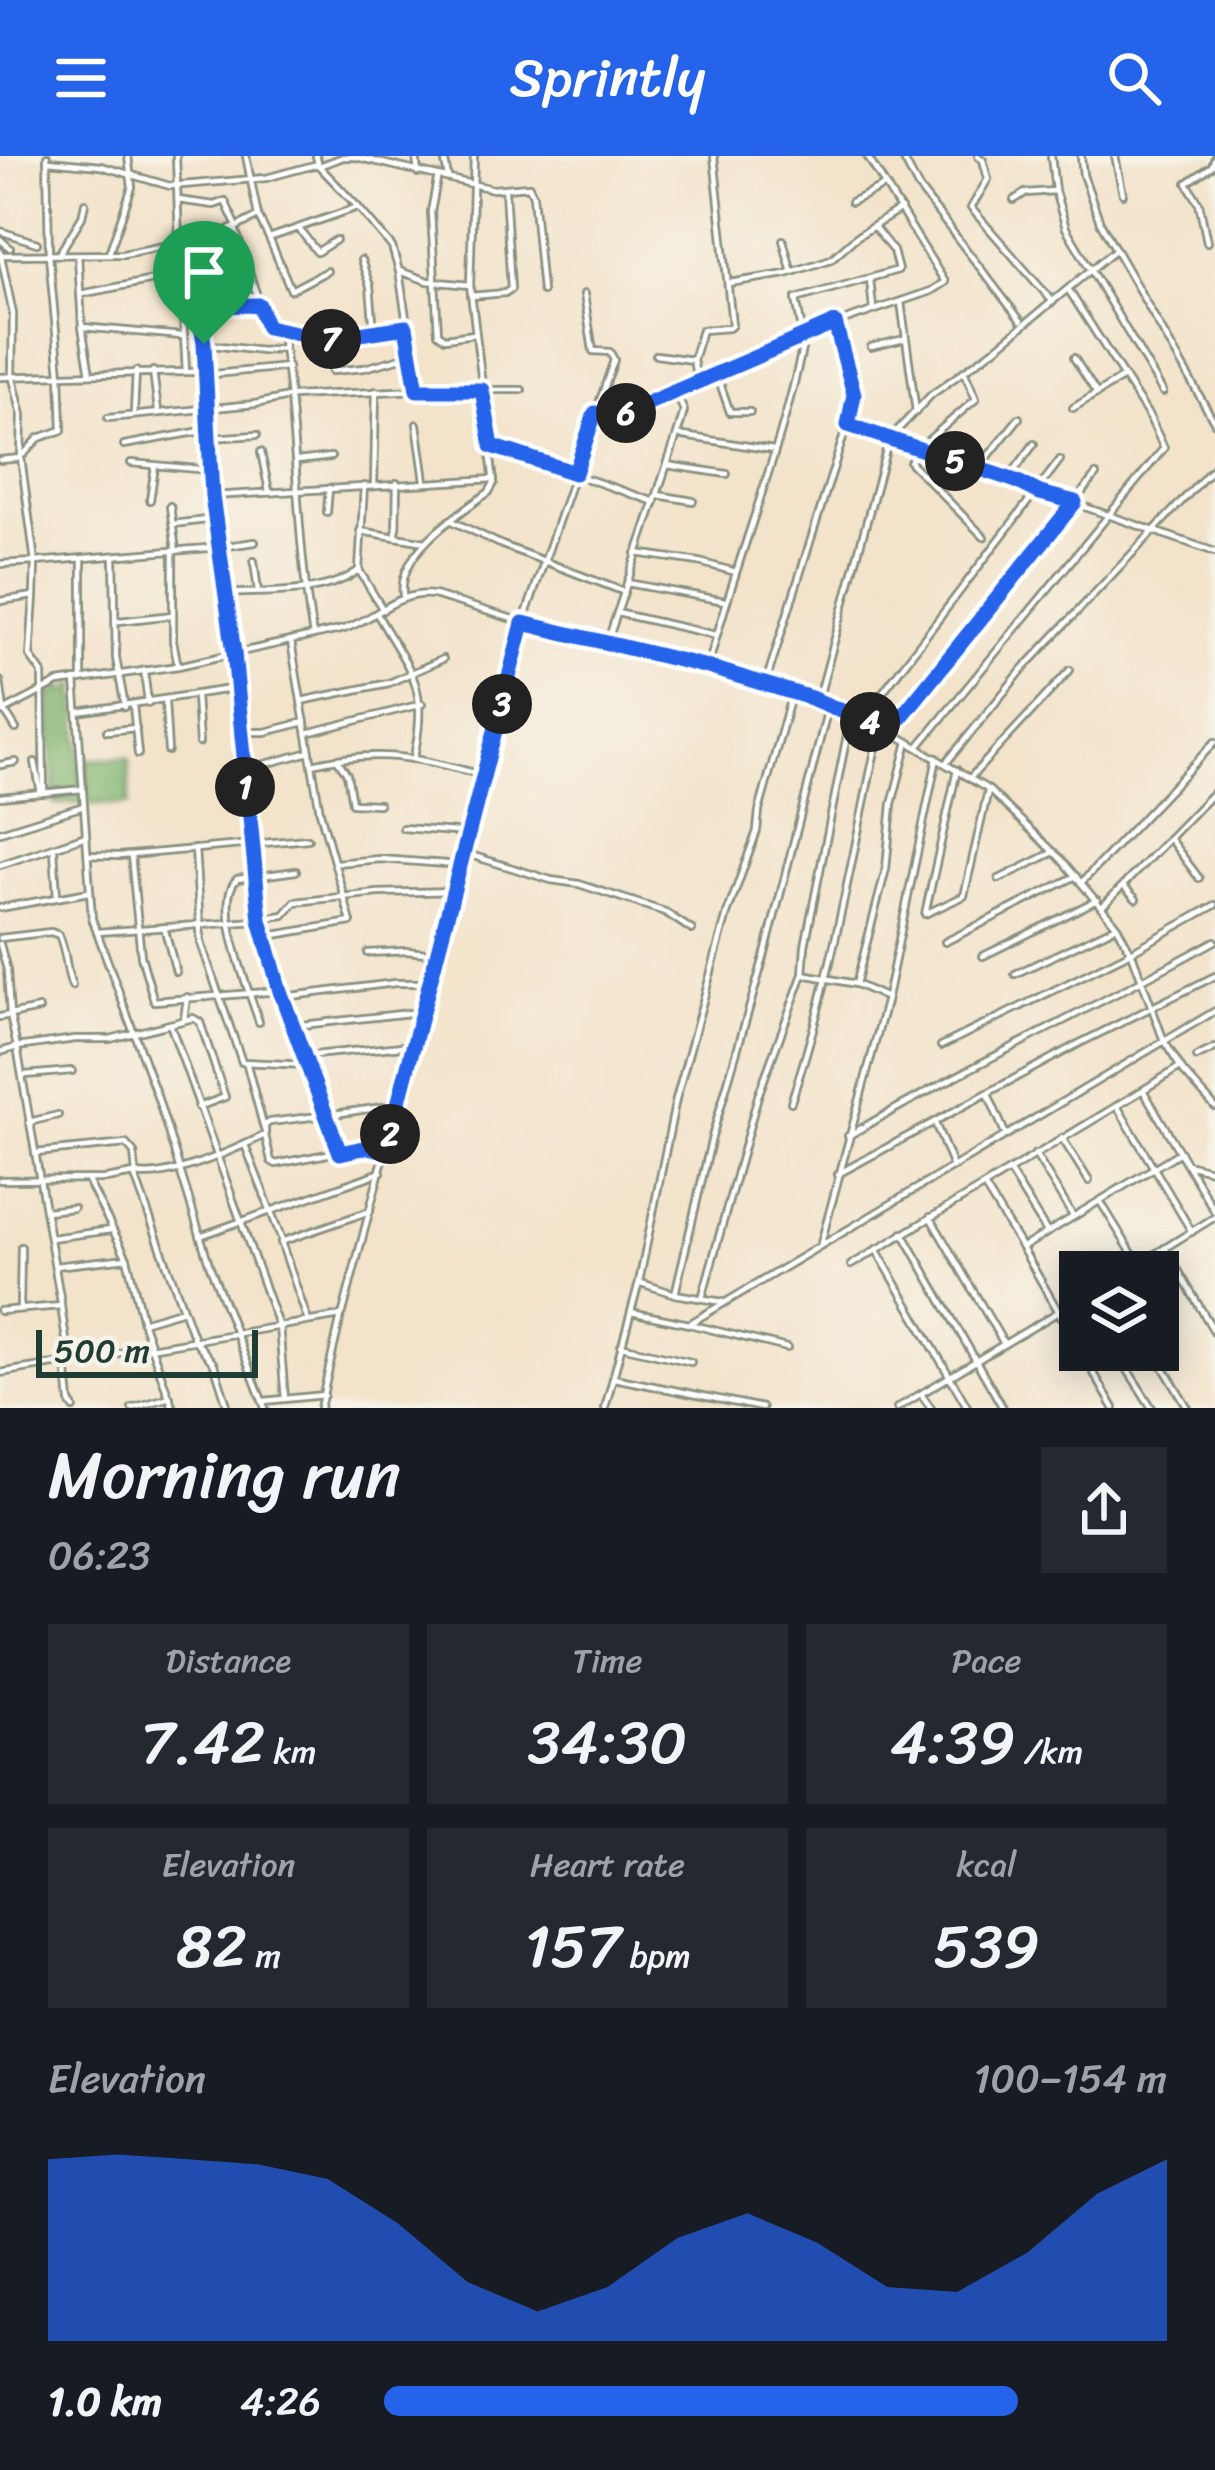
<!DOCTYPE html>
<html lang="en">
<head>
<meta charset="utf-8">
<style>
  :root { --surface:#171b24; --page:#242831; --text:#f1f3f6; --muted:#9ea1a6; --accent:#2563eb }
  body { margin:0; font-family:Sriracha,sans-serif; background:var(--page); color:var(--text); height:100vh; display:flex; flex-direction:column; font-size:45px; white-space:nowrap }
  * { box-sizing:border-box; margin:0 }
  p { font-size:39px; color:var(--muted) }
  .icon { flex:none; width:66px; height:66px; fill:none; stroke:currentColor; stroke-width:2; stroke-linecap:round; stroke-linejoin:round }
  .map { position:relative; height:1252px; overflow:hidden }
  .side { display:flex; flex-direction:column; background:var(--surface); flex:1 }
  .side>* { flex:none }
  .fabs { position:absolute; left:1059px; top:1095px; display:grid; gap:24px }
  .fabs a { display:grid; place-items:center; width:120px; height:120px; border-radius:0px; background:var(--surface); box-shadow:0 6px 30px #0003; font-size:60px }
  .scale { position:absolute; left:36px; bottom:30px; width:222px; box-sizing:border-box; padding-left:12px; border:6px solid #1f3d34; border-top:0; font-size:33px; line-height:42px; white-space:nowrap; color:#1f3d34; -webkit-text-stroke:9px #f7f3e8; paint-order:stroke }
  .pin { position:absolute; display:grid; place-items:center; width:102px; height:102px; color:#fff; margin:-123px -51px; border-radius:50% 50% 50% 0; rotate:-45deg; box-shadow:0 0 12px #0007 }
  .pin .icon { rotate:45deg }
  .km { position:absolute; width:60px; height:60px; margin:-30px; border-radius:50%; background:#222; color:#fff; font-size:33px; line-height:60px; text-align:center }
  .round { display:grid; place-items:center; flex:none; width:126px; height:126px; border-radius:0px; background:var(--page) }
  .head { display:flex; align-items:center; justify-content:space-between; height:204px; padding:0 48px }
  h1 { font-size:66px; font-weight:600; line-height:90px }
  .stats { display:grid; grid-template-columns:repeat(3,1fr); gap:18px; height:204px; padding:12px 48px }
  .stats div { display:grid; align-content:center; border-radius:0px; background:var(--page); text-align:center }
  .stats b { font-size:60px; font-weight:600 }
  .stats small { font-size:33px; font-weight:400 }
  .stats p { font-size:33px }
  .chart { height:336px; padding:24px 48px }
  .chart p { display:flex; justify-content:space-between }
  .chart svg { width:100%; height:216px; margin-top:12px; fill:var(--accent); opacity:.7 }
  ul { padding:0 48px; list-style:none; font-size:39px }
  li { display:grid; grid-template-columns:192px 144px 1fr; align-items:center; height:90px }
  li i { height:30px; border-radius:15px; background:var(--accent) }
  header { display:flex; justify-content:space-between; align-items:center; height:156px; padding:0 48px; background:var(--accent); color:#fff; font-size:54px; font-weight:600 }
  .map>svg:first-child { display:block }
  .forest { fill:#85b772; stroke:#527a53; stroke-width:3 }
  .lines { fill:none; stroke-linecap:round; stroke-linejoin:round }
  .street-casing { stroke:#89907f; stroke-width:10 }
  .street { stroke:#fff; stroke-width:4.5 }
  .route-casing { stroke:#fff; stroke-width:24 }
  .route { stroke:#2563eb; stroke-width:15 }
</style>
</head>
<body>
<header><svg class="icon" aria-label="menu" viewBox="0 0 24 24"><path d="M4 6h16M4 12h16M4 18h16"/></svg>Sprintly<svg class="icon" aria-label="search" viewBox="0 0 24 24"><circle cx="10" cy="10" r="6"/><path d="M15 15l6 6"/></svg></header>
<div class="map">
<svg width="1215" height="1252" viewBox="0 0 1215 1252">
  <rect width="100%" height="100%" fill="#f7f3e8"/>
  <filter id="ink" filterUnits="userSpaceOnUse"><feTurbulence type="fractalNoise" baseFrequency=".00833" numOctaves="2"/><feDisplacementMap in="SourceGraphic" scale="24" xChannelSelector="R" yChannelSelector="G"/><feConvolveMatrix kernelMatrix="1 2 1 2 8 2 1 2 1" color-interpolation-filters="sRGB"/></filter>
  <filter id="wash" filterUnits="userSpaceOnUse"><feTurbulence type="fractalNoise" baseFrequency=".004" numOctaves="4" result="noise"/><feDisplacementMap in="SourceGraphic" scale="48" xChannelSelector="R" yChannelSelector="G"/><feGaussianBlur stdDeviation="2.7" result="paint"/><feColorMatrix in="noise" values="0 0 0 0 0 0 0 0 0 0 0 0 0 0 0 0 0 1.4 0 .05"/><feComposite in="paint" operator="in"/></filter>
  <g filter="url(#wash)">
    <rect width="100%" height="100%" fill="#f3e3ca"/>
    <g class="forest">
      <path d="M 71,528 L 76,528 L 82,647 L 55,648 L 48,534 L 52,540 L 57,537 L 54,531 L 63,529 L 64,535 L 71,536 Z"/>
      <path d="M 129,602 L 129,648 L 89,648 L 86,604 Z"/>
    </g>
  </g>
  <g filter="url(#ink)">
    <g class="lines">
      <defs>
        <g id="street">
          <path d="M 47,0 L 49,99 L 60,219 L 186,216"/>
          <path d="M 246,0 L 258,60 L 269,82 L 358,51 L 319,10 L 316,0"/>
          <path d="M 416,0 L 418,17"/>
          <path d="M 444,0 L 448,22"/>
          <path d="M 902,0 L 918,31 L 1021,165"/>
          <path d="M 978,0 L 983,4 L 988,23 L 971,52 L 1053,146"/>
          <path d="M 1051,0 L 1055,35 L 1066,72 L 1163,236"/>
          <path d="M 1081,0 L 1083,19 L 1100,66 L 1215,267"/>
          <path d="M 1115,0 L 1123,38"/>
          <path d="M 48,5 L 101,10 L 170,30 L 266,22 L 318,8"/>
          <path d="M 319,10 L 343,1 L 356,1 L 493,33 L 529,30 L 533,39 L 542,135"/>
          <path d="M 437,24 L 431,56 L 438,177 L 445,182 L 474,178"/>
          <path d="M 178,44 L 214,49 L 225,45 L 237,71"/>
          <path d="M 1014,44 L 1025,37 L 1055,35"/>
          <path d="M 851,46 L 884,30"/>
          <path d="M 358,51 L 392,91 L 399,115 L 428,125 L 470,129 L 474,0"/>
          <path d="M 235,72 L 267,171 L 298,174 L 326,183 L 406,171"/>
          <path d="M 299,73 L 317,96 L 336,84"/>
          <path d="M 0,75 L 37,87"/>
          <path d="M 269,82 L 291,134 L 327,115"/>
          <path d="M 0,83 L 10,92"/>
          <path d="M 783,84 L 791,113"/>
          <path d="M 1207,86 L 1199,47 L 1187,27 L 1212,10 L 1215,1"/>
          <path d="M 0,95 L 13,158 L 12,219 L 22,259 L 21,300"/>
          <path d="M 109,97 L 132,31 L 128,0"/>
          <path d="M 59,98 L 82,61 L 85,47"/>
          <path d="M 0,99 L 123,98 L 179,87 L 176,0"/>
          <path d="M 78,99 L 82,171 L 90,218"/>
          <path d="M 361,104 L 370,130 L 374,175"/>
          <path d="M 222,111 L 246,104"/>
          <path d="M 399,115 L 417,234"/>
          <path d="M 870,123 L 873,153"/>
          <path d="M 729,127 L 786,118 L 831,103 L 856,81 L 901,53"/>
          <path d="M 80,138 L 180,119"/>
          <path d="M 471,140 L 505,137 L 511,133 L 505,34"/>
          <path d="M 901,146 L 916,256"/>
          <path d="M 180,149 L 258,149"/>
          <path d="M 198,150 C 212,229 208,311 220,391 L 255,386"/>
          <path d="M 334,155 L 326,183 L 332,215 L 364,212 L 409,200"/>
          <path d="M 82,171 L 182,180"/>
          <path d="M 281,172 C 298,274 295,378 313,480"/>
          <path d="M 803,179 L 796,143 L 898,114 L 893,95 L 874,71"/>
          <path d="M 204,188 L 262,195 L 284,192"/>
          <path d="M 871,191 L 904,183"/>
          <path d="M 656,199 L 693,204"/>
          <path d="M 1074,202 L 1097,238"/>
          <path d="M 153,215 L 158,255"/>
          <path d="M 964,215 L 976,243 L 919,292 L 910,306 L 984,381"/>
          <path d="M 204,216 L 186,216 L 179,87 L 235,72 L 258,60"/>
          <path d="M 716,216 L 730,256 L 750,256"/>
          <path d="M 204,219 L 288,211"/>
          <path d="M 0,221 L 60,219 L 62,274 L 39,282 L 24,298"/>
          <path d="M 697,224 L 693,204 L 702,174 L 729,172 L 732,169 L 714,0"/>
          <path d="M 676,237 L 684,255 L 677,279 L 774,294"/>
          <path d="M 1073,252 L 1122,222"/>
          <path d="M 134,257 L 136,215"/>
          <path d="M 595,257 L 618,260 L 805,178"/>
          <path d="M 108,262 L 255,248 L 293,240 L 417,234 L 522,234"/>
          <path d="M 417,268 L 425,325"/>
          <path d="M 848,269 L 1215,396"/>
          <path d="M 209,282 L 257,279"/>
          <path d="M 124,289 L 207,274"/>
          <path d="M 492,290 L 655,346"/>
          <path d="M 261,296 L 269,335"/>
          <path d="M 0,304 L 21,302 L 35,406 L 220,391 L 260,764 L 280,835"/>
          <path d="M 297,305 L 331,301"/>
          <path d="M 131,307 L 209,314"/>
          <path d="M 667,309 L 727,318"/>
          <path d="M 978,313 L 1019,262"/>
          <path d="M 1008,323 L 1034,288"/>
          <path d="M 374,329 L 376,235"/>
          <path d="M 364,330 L 359,414 L 383,454"/>
          <path d="M 658,339 L 693,345"/>
          <path d="M 212,340 L 494,323"/>
          <path d="M 150,344 L 155,310"/>
          <path d="M 170,350 L 176,395"/>
          <path d="M 327,356 L 329,332"/>
          <path d="M 450,364 L 502,389 L 622,435"/>
          <path d="M 173,368 L 215,363"/>
          <path d="M 360,375 L 426,386"/>
          <path d="M 396,381 L 397,327"/>
          <path d="M 173,396 L 173,485 L 178,510"/>
          <path d="M 636,397 L 699,406 L 736,416"/>
          <path d="M 114,402 L 116,502 L 125,551"/>
          <path d="M 82,403 L 82,522"/>
          <path d="M 254,405 L 258,436"/>
          <path d="M 0,408 L 35,406 L 34,440 L 0,445"/>
          <path d="M 627,427 L 725,445"/>
          <path d="M 225,438 C 267,435 325,440 359,414"/>
          <path d="M 403,439 C 397,396 459,358 489,336 L 494,327 L 470,129"/>
          <path d="M 34,440 L 30,500 L 42,517 L 44,636"/>
          <path d="M 617,457 L 716,479"/>
          <path d="M 377,458 C 412,519 429,528 414,601"/>
          <path d="M 119,465 L 173,459"/>
          <path d="M 607,487 L 677,279"/>
          <path d="M 708,511 C 737,400 783,292 805,178 L 931,135 L 945,126 L 867,0"/>
          <path d="M 144,514 L 148,547"/>
          <path d="M 75,524 L 92,763 L 97,776 L 257,765"/>
          <path d="M 0,525 L 4,554 L 16,573"/>
          <path d="M 765,529 L 854,247 L 835,168"/>
          <path d="M 196,540 L 199,587"/>
          <path d="M 301,545 L 389,527 L 443,503"/>
          <path d="M 818,545 L 889,283 L 931,239 L 996,192 L 1116,93"/>
          <path d="M 165,546 L 168,595"/>
          <path d="M 133,549 L 138,598"/>
          <path d="M 78,556 L 237,532"/>
          <path d="M 0,557 L 58,527 L 178,510 L 344,473 C 379,461 396,435 434,439 L 555,476 L 656,496 L 811,542 L 890,575 L 989,634 L 1061,703 L 1117,770 L 1133,800 L 1164,885 L 1183,915 L 1215,951"/>
          <path d="M 851,559 L 805,790 L 803,818 L 856,828"/>
          <path d="M 863,562 L 1060,304"/>
          <path d="M 107,575 L 136,572"/>
          <path d="M 890,575 L 1096,319"/>
          <path d="M 240,576 L 265,576 L 305,566"/>
          <path d="M 307,577 L 422,548"/>
          <path d="M 918,591 L 1164,292 L 1150,262 L 1068,133"/>
          <path d="M 337,603 L 347,618 L 352,647 L 379,648"/>
          <path d="M 35,606 L 41,637"/>
          <path d="M 946,607 L 1023,513 L 1215,310"/>
          <path d="M 312,608 C 382,592 416,602 483,619"/>
          <path d="M 0,609 L 16,606"/>
          <path d="M 243,614 L 310,596"/>
          <path d="M 957,614 L 925,758 L 964,740 L 988,635"/>
          <path d="M 970,622 L 1070,514"/>
          <path d="M 0,641 L 83,633"/>
          <path d="M 403,672 L 469,677"/>
          <path d="M 0,676 L 84,650"/>
          <path d="M 1169,682 L 1199,722"/>
          <path d="M 54,693 L 57,741"/>
          <path d="M 195,693 L 201,787 L 242,906 L 308,909"/>
          <path d="M 464,697 L 551,724 L 579,728 L 665,756 L 692,774"/>
          <path d="M 88,699 L 119,700 L 308,683"/>
          <path d="M 131,699 L 141,800 L 154,845 L 280,835 L 327,959 L 397,949"/>
          <path d="M 336,707 L 380,703 L 460,709"/>
          <path d="M 0,709 L 86,680"/>
          <path d="M 999,723 L 1054,696"/>
          <path d="M 1081,727 L 1215,586"/>
          <path d="M 1124,731 L 1136,743"/>
          <path d="M 1102,751 L 1215,635"/>
          <path d="M 0,752 L 89,736"/>
          <path d="M 259,763 L 284,759 L 295,746 L 378,737 L 454,735"/>
          <path d="M 164,771 L 176,816"/>
          <path d="M 97,776 L 158,943 L 209,1108 L 265,1252"/>
          <path d="M 262,781 L 351,766 L 320,656 L 291,486"/>
          <path d="M 0,782 L 51,776 L 59,779 C 67,797 65,812 72,830"/>
          <path d="M 945,786 L 1076,720"/>
          <path d="M 0,788 L 7,814 L 10,859 L 39,853"/>
          <path d="M 368,797 L 406,795 L 438,798"/>
          <path d="M 983,800 L 1097,744"/>
          <path d="M 1015,818 L 1117,770"/>
          <path d="M 283,841 L 395,827 L 430,827"/>
          <path d="M 887,842 L 856,828 L 886,713 L 892,648 L 908,586"/>
          <path d="M 0,861 L 10,859 L 17,891 L 75,883 L 110,883 L 170,868"/>
          <path d="M 184,864 L 187,841"/>
          <path d="M 259,866 C 249,834 212,747 237,723 L 296,715"/>
          <path d="M 293,870 L 419,856"/>
          <path d="M 941,890 L 1131,796 L 1215,749"/>
          <path d="M 0,896 L 17,891 L 61,1147 L 61,1150 L 0,1155"/>
          <path d="M 304,900 L 412,889"/>
          <path d="M 1196,901 L 1215,892"/>
          <path d="M 247,909 L 264,973"/>
          <path d="M 1180,911 L 1143,934 L 1215,1056"/>
          <path d="M 25,919 L 72,915"/>
          <path d="M 988,938 L 1005,977"/>
          <path d="M 791,946 C 832,823 852,698 880,572"/>
          <path d="M 1117,950 L 1192,1076"/>
          <path d="M 198,951 L 225,941 L 200,866 L 193,862 L 170,868 L 278,1169"/>
          <path d="M 29,966 L 58,959"/>
          <path d="M 935,967 L 953,1011"/>
          <path d="M 265,979 L 271,1005 L 276,1008 L 368,990 L 385,995"/>
          <path d="M 848,980 C 968,910 1094,852 1215,785"/>
          <path d="M 1062,982 L 1089,1025"/>
          <path d="M 245,989 L 282,1084"/>
          <path d="M 35,997 L 126,988 L 134,997 L 136,1018"/>
          <path d="M 1035,998 L 1073,1060"/>
          <path d="M 1187,1008 L 1215,1015"/>
          <path d="M 1009,1015 L 1047,1076"/>
          <path d="M 137,1018 C 168,1024 236,993 265,979 L 265,969 L 270,966 L 327,959 L 340,997"/>
          <path d="M 838,1018 L 1078,888 L 1215,820"/>
          <path d="M 87,1023 L 127,1102 L 144,1171 L 173,1252"/>
          <path d="M 0,1024 L 106,1023 L 134,1018 L 194,1183 L 214,1208 L 228,1252"/>
          <path d="M 984,1030 L 1143,934"/>
          <path d="M 1100,1045 L 1138,1107"/>
          <path d="M 46,1055 L 73,1052"/>
          <path d="M 930,1061 L 1003,1186"/>
          <path d="M 903,1077 L 1003,1252"/>
          <path d="M 200,1080 L 381,1016"/>
          <path d="M 51,1082 L 111,1074"/>
          <path d="M 821,1087 L 886,846 L 937,602"/>
          <path d="M 1165,1092 L 1215,1177"/>
          <path d="M 876,1093 L 968,1252"/>
          <path d="M 851,1109 L 984,1030 L 1022,1092"/>
          <path d="M 55,1110 L 127,1102"/>
          <path d="M 1126,1116 L 1215,1061"/>
          <path d="M 641,1127 L 675,1138 L 723,1146"/>
          <path d="M 675,1138 L 712,981 L 766,794 L 828,552"/>
          <path d="M 702,1142 L 758,940 L 803,818"/>
          <path d="M 61,1150 L 69,1204"/>
          <path d="M 20,1151 L 21,1091"/>
          <path d="M 631,1156 L 689,1168 L 1215,855"/>
          <path d="M 308,1165 L 281,1086 L 370,1055"/>
          <path d="M 142,1166 L 183,1154"/>
          <path d="M 689,1168 L 787,1192"/>
          <path d="M 279,1169 L 285,1243"/>
          <path d="M 621,1190 L 691,1206"/>
          <path d="M 1115,1194 L 1152,1252"/>
          <path d="M 1153,1194 L 1188,1252"/>
          <path d="M 66,1206 L 70,1246 L 74,1252"/>
          <path d="M 0,1217 L 341,1160 L 343,1156 L 523,467 L 614,204 L 610,196 L 593,195 L 584,138"/>
          <path d="M 614,1222 L 762,1252"/>
          <path d="M 921,1238 L 931,1252"/>
          <path d="M 264,1245 L 324,1239"/>
          <path d="M 132,1252 L 170,1241"/>
          <path d="M 320,1252 L 341,1160"/>
          <path d="M 605,1252 L 639,1126 L 676,943 L 727,758 L 757,675 L 759,655 L 792,537"/>
          <path d="M 897,1252 L 1080,1143"/>
          <path d="M 1114,1252 L 1022,1092 L 1180,996"/>
        </g>
      </defs>
      <use href="#street" class="street-casing"/>
      <use href="#street" class="street"/>
    </g>
  </g>
  <g class="lines" filter="url(#ink)">
    <defs>
      <path id="route" d="M 259,149 L 267,171 L 326,183 L 406,171 L 417,234 L 482,234 L 492,290 L 575,317 L 595,257 L 618,260 L 835,167 L 854,238 L 848,269 L 1016,325 L 1040,337 L 1075,346 L 890,575 L 811,542 L 708,511 L 523,467 L 386,995 L 368,991 L 340,997 L 280,835 L 260,764 L 234,497 L 212,340 L 204,188 L 198,150 Z"/>
    </defs>
    <use href="#route" class="route-casing"/>
    <use href="#route" class="route"/>
  </g>
</svg>
<div class="fabs">
<a><svg class="icon" aria-label="layers" viewBox="0 0 24 24"><path d="M12 4l9 5-9 5-9-5zM3 14l9 5 9-5"/></svg></a>
</div>
<div class="scale">500 m</div>
<div class="pin" style="left:204px;top:188px;background:#1e9e55"><svg class="icon" aria-label="arrive" viewBox="0 0 24 24"><path d="M6 21V4h12l-3 4 3 4H6"/></svg></div>
<b class="km" style="left:245px;top:631px">1</b>
<b class="km" style="left:390px;top:978px">2</b>
<b class="km" style="left:502px;top:548px">3</b>
<b class="km" style="left:870px;top:566px">4</b>
<b class="km" style="left:955px;top:305px">5</b>
<b class="km" style="left:626px;top:257px">6</b>
<b class="km" style="left:331px;top:183px">7</b>
</div>
<section class="side">
<div class="head"><div><h1>Morning run</h1><p>06:23</p></div><a class="round"><svg class="icon" aria-label="share" viewBox="0 0 24 24"><path d="M12 15V3M7 8l5-5 5 5M5 13v7h14v-7"/></svg></a></div>
<div class="stats">
<div><p>Distance</p><b>7.42<small> km</small></b></div>
<div><p>Time</p><b>34:30</b></div>
<div><p>Pace</p><b>4:39<small> /km</small></b></div>
</div>
<div class="stats">
<div><p>Elevation</p><b>82<small> m</small></b></div>
<div><p>Heart rate</p><b>157<small> bpm</small></b></div>
<div><p>kcal</p><b>539</b></div>
</div>
<div class="chart"><p><span>Elevation</span>100–154 m</p>
<svg viewBox="0 0 160 44" preserveAspectRatio="none"><path d="M0 44V7L10 6L20 7L30 8L40 11L50 20L60 32L70 38L80 33L90 23L100 18L110 24L120 33L130 34L140 26L150 14L160 7V44z"/></svg>
</div>
<ul>
<li><b>1.0 km</b>4:26<i style="width:81%"></i></li>
</ul>
</section>
</body>
</html>
